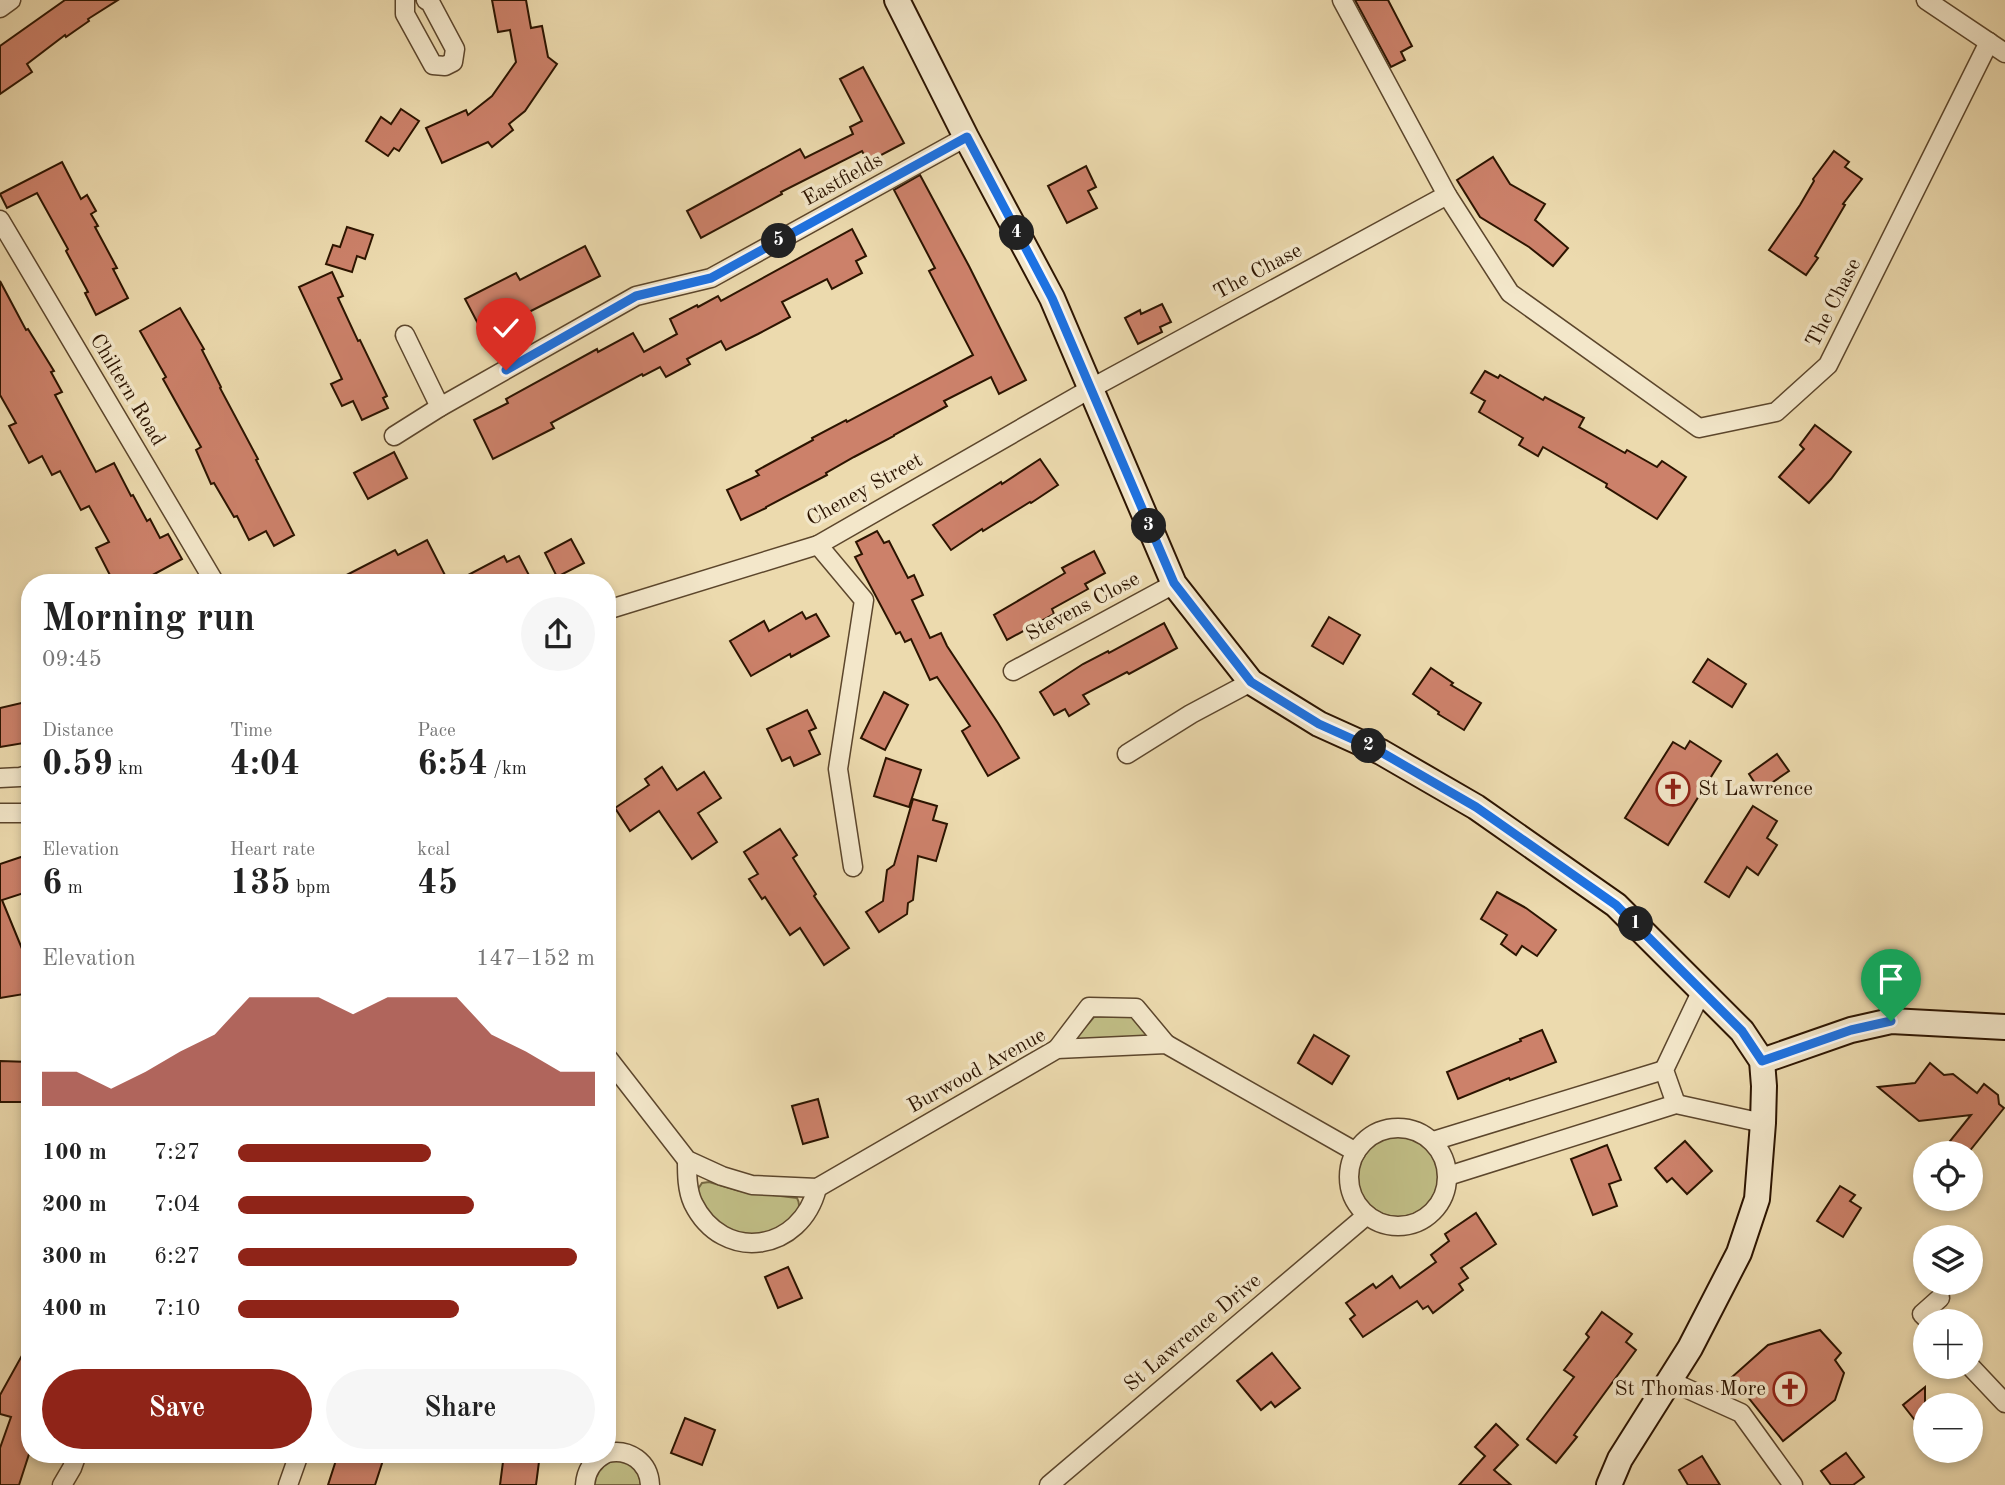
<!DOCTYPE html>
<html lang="en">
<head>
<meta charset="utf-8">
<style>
  :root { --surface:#fff; --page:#f6f6f6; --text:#222; --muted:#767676; --accent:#8f2418 }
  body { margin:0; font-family:"Old Standard TT",serif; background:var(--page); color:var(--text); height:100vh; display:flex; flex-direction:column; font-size:26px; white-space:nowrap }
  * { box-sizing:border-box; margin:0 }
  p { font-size:23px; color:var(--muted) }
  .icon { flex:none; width:38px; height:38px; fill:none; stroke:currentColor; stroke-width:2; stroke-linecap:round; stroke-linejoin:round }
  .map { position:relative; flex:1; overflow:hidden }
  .sheet { position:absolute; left:21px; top:574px; width:595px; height:889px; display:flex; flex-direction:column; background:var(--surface); border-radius:28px; box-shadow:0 4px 10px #0003 }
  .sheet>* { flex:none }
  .buttons { position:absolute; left:1913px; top:1141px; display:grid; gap:14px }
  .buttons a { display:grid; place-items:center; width:70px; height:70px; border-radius:50%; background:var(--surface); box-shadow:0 4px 10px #0003; font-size:35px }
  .pin { position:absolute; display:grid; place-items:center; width:60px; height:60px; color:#fff; margin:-72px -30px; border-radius:50% 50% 50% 0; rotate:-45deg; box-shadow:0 0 7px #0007 }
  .pin .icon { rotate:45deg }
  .km { position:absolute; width:35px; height:35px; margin:-18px; border-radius:50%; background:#222; color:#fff; font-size:19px; line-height:35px; text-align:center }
  .round { display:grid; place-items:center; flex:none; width:74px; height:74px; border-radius:37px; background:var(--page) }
  .head { display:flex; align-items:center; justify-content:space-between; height:119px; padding:0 21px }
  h1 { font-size:38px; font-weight:700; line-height:52px }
  .stats { display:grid; grid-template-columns:repeat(3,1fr); gap:10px; height:119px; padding:7px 21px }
  .stats div { display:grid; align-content:center }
  .stats b { font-size:35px; font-weight:700 }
  .stats small { font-size:19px; font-weight:400 }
  .stats p { font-size:19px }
  .chart { height:196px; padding:14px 21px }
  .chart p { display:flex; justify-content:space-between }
  .chart svg { width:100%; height:126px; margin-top:7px; fill:var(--accent); opacity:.7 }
  .action { display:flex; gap:14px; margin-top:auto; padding:14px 21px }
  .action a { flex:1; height:80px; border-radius:42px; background:var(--accent); color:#fff; font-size:28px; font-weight:700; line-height:80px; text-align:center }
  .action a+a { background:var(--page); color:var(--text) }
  ul { padding:0 21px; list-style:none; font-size:23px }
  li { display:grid; grid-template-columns:112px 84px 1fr; align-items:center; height:52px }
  li i { height:18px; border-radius:9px; background:var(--accent) }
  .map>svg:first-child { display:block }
  .green { fill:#c0bd85; stroke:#766842; stroke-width:2 }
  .building { fill:#cc816a; stroke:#2c1400; stroke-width:2 }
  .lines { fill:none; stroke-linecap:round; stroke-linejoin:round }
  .street-casing { stroke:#5c462c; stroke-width:21 }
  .secondary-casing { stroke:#2c1400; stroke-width:28 }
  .street { stroke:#f3e7ca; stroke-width:18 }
  .secondary { stroke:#f3e7ca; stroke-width:24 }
  .route-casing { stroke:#fff; stroke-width:14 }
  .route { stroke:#1a73e8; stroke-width:9 }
  .labels { text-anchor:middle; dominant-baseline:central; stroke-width:7; stroke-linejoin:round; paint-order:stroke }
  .street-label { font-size:21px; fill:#2c1400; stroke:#f3e7ca }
  .poi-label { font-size:21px; fill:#2c1400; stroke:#f3e7ca; text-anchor:start }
</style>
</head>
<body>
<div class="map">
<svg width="2005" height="1485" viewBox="0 0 2005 1485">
  <rect width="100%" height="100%" fill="#ecdaae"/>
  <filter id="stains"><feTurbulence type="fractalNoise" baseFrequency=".00286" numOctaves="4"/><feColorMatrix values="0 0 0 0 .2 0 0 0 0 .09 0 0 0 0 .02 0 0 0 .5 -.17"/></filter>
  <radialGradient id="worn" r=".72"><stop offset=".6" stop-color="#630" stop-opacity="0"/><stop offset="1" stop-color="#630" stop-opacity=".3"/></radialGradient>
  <g class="green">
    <path d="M 1133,1016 L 1151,1038 L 1074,1040 L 1094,1017 Z"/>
    <circle cx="1398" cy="1177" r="40"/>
    <path d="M 709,1182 L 740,1191 L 797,1198 C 808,1218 770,1234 754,1236 C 742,1237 728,1233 718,1226 C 714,1223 711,1217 708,1213 C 702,1204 699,1199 698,1189 L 702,1183 Z"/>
    <path d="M 612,1460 C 629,1460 639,1469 641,1485 L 593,1485 C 595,1473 600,1465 612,1460 Z"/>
  </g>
  <g class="building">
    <path d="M 65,0 L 118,0 L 88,19 L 89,21 L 66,37 L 65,35 L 27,64 L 32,72 L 0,94 L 0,46 Z"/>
    <path d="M 492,0 L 526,0 L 531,28 L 542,26 L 548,57 L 557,64 L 525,111 L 509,124 L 513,130 L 492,147 L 488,142 L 442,163 L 426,128 L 466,110 L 468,115 L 492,96 L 516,62 L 510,30 L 498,32 Z"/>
    <path d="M 1355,0 L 1388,0 L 1412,46 L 1401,52 L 1405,60 L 1391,67 Z"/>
    <path d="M 863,67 L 904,143 L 868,162 L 862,151 L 781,192 L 782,194 L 701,238 L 687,211 L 800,149 L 805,158 L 853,134 L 850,127 L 862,121 L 840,79 Z"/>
    <path d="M 401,109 L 419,121 L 399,151 L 394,148 L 388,156 L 366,141 L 381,117 L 391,124 Z"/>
    <path d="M 1834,151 L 1849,162 L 1845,167 L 1862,179 L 1843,204 L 1845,205 L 1815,256 L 1818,258 L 1806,275 L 1769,250 L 1800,205 L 1814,181 L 1813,179 Z"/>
    <path d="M 1493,157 L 1510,184 L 1545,204 L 1535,220 L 1568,248 L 1553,266 L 1529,247 L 1480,217 L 1457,180 Z"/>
    <path d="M 62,162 L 81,199 L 87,195 L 96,211 L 91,214 L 98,226 L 95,227 L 117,268 L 113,269 L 128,298 L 96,315 L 85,293 L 88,292 L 66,251 L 68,249 L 37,193 L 7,208 L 0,194 Z"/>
    <path d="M 1086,166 L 1096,187 L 1088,191 L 1097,208 L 1067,223 L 1048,186 Z"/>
    <path d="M 920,175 L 969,266 L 1026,380 L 999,394 L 991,377 L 944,401 L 947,406 L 894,435 L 894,436 L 854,457 L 826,473 L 827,475 L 766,507 L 766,508 L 741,520 L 727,490 L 759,475 L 756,471 L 813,440 L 812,438 L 846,420 L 847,422 L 973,355 L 929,271 L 935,268 L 894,190 Z"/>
    <path d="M 347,227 L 373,235 L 365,259 L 357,256 L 352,272 L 326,264 L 333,245 L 340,247 Z"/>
    <path d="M 852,229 L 866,256 L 856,261 L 862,273 L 832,289 L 827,279 L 782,302 L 790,317 L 758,334 L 726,350 L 721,341 L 687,359 L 690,364 L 666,377 L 660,367 L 643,376 L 642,374 L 551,423 L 554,428 L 493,459 L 474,420 L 508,403 L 506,399 L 597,349 L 598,352 L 633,333 L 644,352 L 677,334 L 670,319 L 697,305 L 698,307 L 718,296 L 721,301 Z"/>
    <path d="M 585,246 L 600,276 L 515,319 L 516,321 L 485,337 L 465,299 L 516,273 L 520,280 Z"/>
    <path d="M 332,272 L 343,296 L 338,298 L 358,341 L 360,340 L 387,396 L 383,398 L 388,408 L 362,420 L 353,401 L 342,406 L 331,384 L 342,379 L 299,287 Z"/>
    <path d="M 0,281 L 26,330 L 28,329 L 54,371 L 51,372 L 62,392 L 55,395 L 96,472 L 114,463 L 131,496 L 133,495 L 147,521 L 150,519 L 160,538 L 168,534 L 182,559 L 138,583 L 114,583 L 96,548 L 109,542 L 89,506 L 81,510 L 60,471 L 52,475 L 42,456 L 29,463 L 9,426 L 16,423 L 0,395 Z"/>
    <path d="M 1162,304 L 1171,322 L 1160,327 L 1162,332 L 1138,344 L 1125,318 L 1140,310 L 1141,314 Z"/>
    <path d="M 180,308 L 204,349 L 202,350 L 221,387 L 220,388 L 258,459 L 256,460 L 294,535 L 274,546 L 266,531 L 249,540 L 237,516 L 234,517 L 214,483 L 211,484 L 196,450 L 201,447 L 163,379 L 166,377 L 140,331 Z"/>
    <path d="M 1485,371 L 1498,378 L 1500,375 L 1543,400 L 1545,397 L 1584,418 L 1579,427 L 1625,453 L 1627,450 L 1657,467 L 1662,461 L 1686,477 L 1657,519 L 1606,487 L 1607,484 L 1543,447 L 1538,456 L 1519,445 L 1523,438 L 1479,412 L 1485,401 L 1471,393 Z"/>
    <path d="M 1815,425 L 1851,452 L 1831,479 L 1809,503 L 1779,477 L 1804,449 L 1800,445 Z"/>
    <path d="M 394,452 L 407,478 L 368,499 L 354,473 Z"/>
    <path d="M 1040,459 L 1058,485 L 1031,503 L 1030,502 L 983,531 L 982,529 L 951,550 L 933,525 L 1001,482 L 1002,484 Z"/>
    <path d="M 877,531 L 884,543 L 889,541 L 908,578 L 914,575 L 923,595 L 912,600 L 930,638 L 941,633 L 947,646 L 998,723 L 1019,758 L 988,776 L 962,731 L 970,726 L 937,677 L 930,680 L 911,639 L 905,642 L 900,632 L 896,634 L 855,557 L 862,554 L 856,542 Z"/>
    <path d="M 571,539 L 584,563 L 557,577 L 545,553 Z"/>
    <path d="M 427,540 L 449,583 L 331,583 L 395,550 L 398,555 Z"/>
    <path d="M 1094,551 L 1105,573 L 1085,584 L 1088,589 L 1052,609 L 1054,614 L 1007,640 L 994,615 L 1065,573 L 1062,568 Z"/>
    <path d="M 504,556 L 507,562 L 519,556 L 533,583 L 453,583 Z"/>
    <path d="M 802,612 L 806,619 L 816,614 L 829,636 L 791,657 L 790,654 L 751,676 L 730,641 L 764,621 L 769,631 Z"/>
    <path d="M 1329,617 L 1360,635 L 1343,664 L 1312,646 Z"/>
    <path d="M 1164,623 L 1177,648 L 1129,674 L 1127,672 L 1083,695 L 1089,704 L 1069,716 L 1065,709 L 1054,715 L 1040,692 L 1083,664 L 1108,651 L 1109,653 Z"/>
    <path d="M 1708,659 L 1746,684 L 1732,707 L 1693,682 Z"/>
    <path d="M 1431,668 L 1453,683 L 1451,685 L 1481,703 L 1464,730 L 1438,714 L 1439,712 L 1413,694 Z"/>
    <path d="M 884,692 L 908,705 L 885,750 L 861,738 Z"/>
    <path d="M 30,701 L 30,742 L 0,747 L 0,708 Z"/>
    <path d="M 807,710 L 816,728 L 809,731 L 820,754 L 794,766 L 790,757 L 782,761 L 767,729 Z"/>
    <path d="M 1690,741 L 1721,761 L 1668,845 L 1625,818 L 1673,742 L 1685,749 Z"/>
    <path d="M 1777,754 L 1789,771 L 1760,791 L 1749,774 Z"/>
    <path d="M 886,758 L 921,770 L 909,807 L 874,796 Z"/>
    <path d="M 662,767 L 677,790 L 704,772 L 721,798 L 698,813 L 717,842 L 692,859 L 659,811 L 630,831 L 615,808 L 649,785 L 645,779 Z"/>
    <path d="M 913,799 L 937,806 L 933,820 L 947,824 L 936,861 L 918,856 L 913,900 L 908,903 L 907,914 L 879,932 L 866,912 L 883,901 L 887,870 L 894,865 Z"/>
    <path d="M 1753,806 L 1777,821 L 1767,838 L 1777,845 L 1758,875 L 1747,867 L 1729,897 L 1705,882 Z"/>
    <path d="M 780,829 L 797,855 L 793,858 L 816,894 L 814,896 L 849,948 L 824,965 L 800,928 L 790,935 L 765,897 L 762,899 L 749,879 L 758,874 L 744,852 Z"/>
    <path d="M 30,854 L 30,891 L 2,900 L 25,956 L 30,955 L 30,993 L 0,998 L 0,864 Z"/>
    <path d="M 1497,892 L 1526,908 L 1556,930 L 1537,956 L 1522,946 L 1516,955 L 1501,944 L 1507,935 L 1481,919 Z"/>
    <path d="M 1542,1030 L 1556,1062 L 1510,1080 L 1509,1078 L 1458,1099 L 1447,1072 L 1521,1041 L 1520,1039 Z"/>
    <path d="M 1314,1035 L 1349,1056 L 1332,1084 L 1298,1063 Z"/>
    <path d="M 0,1061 L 30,1062 L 30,1102 L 0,1102 Z"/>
    <path d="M 1930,1063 L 1944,1075 L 1953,1074 L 1977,1093 L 1984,1084 L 1998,1095 L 1999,1104 L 2004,1108 L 1968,1153 L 1955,1153 L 1946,1146 L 1971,1115 L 1919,1121 L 1878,1087 L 1915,1083 Z"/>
    <path d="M 818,1099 L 828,1137 L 803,1144 L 792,1106 Z"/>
    <path d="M 1685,1141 L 1712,1171 L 1687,1194 L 1672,1178 L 1667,1182 L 1655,1168 Z"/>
    <path d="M 1607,1145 L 1621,1180 L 1609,1184 L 1617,1206 L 1593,1215 L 1571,1159 Z"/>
    <path d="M 1840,1186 L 1855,1195 L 1850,1201 L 1861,1208 L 1843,1237 L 1817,1221 Z"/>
    <path d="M 1476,1213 L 1496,1244 L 1461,1268 L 1468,1278 L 1459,1284 L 1463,1290 L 1433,1313 L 1428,1306 L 1423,1309 L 1417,1301 L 1363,1337 L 1350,1319 L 1355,1315 L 1346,1303 L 1373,1284 L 1376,1288 L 1392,1276 L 1400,1288 L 1436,1262 L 1431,1255 L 1449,1241 L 1445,1234 Z"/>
    <path d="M 788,1267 L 802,1298 L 778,1308 L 765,1277 Z"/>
    <path d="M 1602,1312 L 1632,1334 L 1626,1342 L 1636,1350 L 1574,1435 L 1577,1437 L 1556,1463 L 1527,1439 L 1574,1377 L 1564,1370 L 1589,1337 L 1586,1334 Z"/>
    <path d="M 1820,1330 L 1841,1353 L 1835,1360 L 1844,1373 L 1835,1400 L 1783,1441 L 1732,1377 L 1768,1345 Z"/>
    <path d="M 30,1341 L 30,1451 L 19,1485 L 0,1485 L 0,1448 L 11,1417 L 0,1414 L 0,1395 Z"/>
    <path d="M 1272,1353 L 1300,1388 L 1275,1407 L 1271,1402 L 1261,1410 L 1237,1381 Z"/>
    <path d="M 1925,1387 L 1925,1433 L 1903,1405 Z"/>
    <path d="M 685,1418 L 715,1430 L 702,1465 L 671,1453 Z"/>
    <path d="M 1496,1424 L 1518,1445 L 1494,1470 L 1511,1485 L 1459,1485 L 1485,1456 L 1475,1447 Z"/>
    <path d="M 1846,1453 L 1864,1477 L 1853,1485 L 1831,1485 L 1821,1471 Z"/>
    <path d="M 338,1454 L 385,1454 L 375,1485 L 328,1485 Z"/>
    <path d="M 504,1454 L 540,1454 L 536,1485 L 500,1485 Z"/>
    <path d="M 1702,1456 L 1720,1485 L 1688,1485 L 1679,1470 Z"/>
  </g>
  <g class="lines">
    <defs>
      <g id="street">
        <path d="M 405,0 L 405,14 L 433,65 L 445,66 L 453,62 L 455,49 L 430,2 L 426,0"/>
        <path d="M 1342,0 L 1447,195 L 1510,293 L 1699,428 L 1776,412 L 1828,365 L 1989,42"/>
        <path d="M 1926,0 L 2005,53"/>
        <path d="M 0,8 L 11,0"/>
        <path d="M 0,220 L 215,583"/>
        <path d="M 405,335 L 440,407"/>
        <path d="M 394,436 L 440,407 L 636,296 L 711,278 L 966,137"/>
        <path d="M 818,545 L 864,600 L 838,769 L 853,867"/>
        <path d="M 607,610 L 818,545 L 1090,389 L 1447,195"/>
        <path d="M 1013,671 L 1174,584"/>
        <path d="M 1127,754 L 1191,714 L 1251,682"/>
        <path d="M 0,778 L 20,777 L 30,774"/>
        <path d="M 0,813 L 30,813"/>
        <path d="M 1057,1049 L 1089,1007 L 1136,1008 L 1166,1044"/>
        <path d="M 607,1057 L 687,1160 L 722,1176 L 752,1185 L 817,1188 L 1057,1049 L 1166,1044 L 1356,1152"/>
        <path d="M 1676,1104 L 1664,1070 L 1702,990"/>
        <circle cx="1398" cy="1177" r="49"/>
        <path d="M 1433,1141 L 1664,1070"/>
        <path d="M 687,1160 C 687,1174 687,1190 693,1203 C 723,1264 801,1252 817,1188"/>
        <path d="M 1448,1176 L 1676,1104 L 1763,1123"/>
        <path d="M 1929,1321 L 1922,1314 L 1940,1298"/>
        <path d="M 1970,1366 L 2005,1403"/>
        <path d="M 1670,1381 L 1741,1413 L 1793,1485"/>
        <path d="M 607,1453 C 629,1448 649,1462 650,1485"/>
        <path d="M 62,1485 L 72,1468 L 77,1454"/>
        <path d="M 288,1485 L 299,1454"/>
        <path d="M 585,1485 C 586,1471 592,1461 605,1454"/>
        <path d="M 1049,1485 L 1367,1215"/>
      </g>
      <g id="secondary">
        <path d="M 897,0 L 966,137 L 1052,298 L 1174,584 L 1251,682 L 1319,724 L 1381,752 L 1476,807 L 1616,905 L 1742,1031 L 1762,1061 L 1764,1086 L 1763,1123 L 1757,1199 L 1739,1253 L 1690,1348 L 1620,1459 L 1609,1485"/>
        <path d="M 1762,1061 L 1851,1030 L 1891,1021 L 2005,1027"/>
      </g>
    </defs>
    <use href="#street" class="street-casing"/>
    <use href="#secondary" class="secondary-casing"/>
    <use href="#street" class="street"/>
    <use href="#secondary" class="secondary"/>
  </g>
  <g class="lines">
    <defs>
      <path id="route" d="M 506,370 L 636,296 L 711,278 L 967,137 L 1052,298 L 1174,583 L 1251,682 L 1319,724 L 1381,752 L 1476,807 L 1616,905 L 1742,1031 L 1762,1061 L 1851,1030 L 1891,1021"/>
    </defs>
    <use href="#route" class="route-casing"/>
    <use href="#route" class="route"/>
  </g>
  <defs>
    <symbol id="church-ring" viewBox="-11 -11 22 22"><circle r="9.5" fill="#f3e7ca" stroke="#8f2418" stroke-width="1.5"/><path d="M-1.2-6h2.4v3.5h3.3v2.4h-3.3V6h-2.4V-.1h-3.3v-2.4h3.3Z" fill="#8f2418"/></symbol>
  </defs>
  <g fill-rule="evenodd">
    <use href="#church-ring" x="1654" y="770" width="38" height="38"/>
    <use href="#church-ring" x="1771" y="1370" width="38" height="38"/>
  </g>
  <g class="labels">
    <g class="street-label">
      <text transform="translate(843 180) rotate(-29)">Eastfields</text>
      <text transform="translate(1258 272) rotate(-28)">The Chase</text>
      <text transform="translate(1834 303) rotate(-63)">The Chase</text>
      <text transform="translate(127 390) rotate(59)">Chiltern Road</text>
      <text transform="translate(865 490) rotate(-29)">Cheney Street</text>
      <text transform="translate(1083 607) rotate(-28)">Stevens Close</text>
      <text transform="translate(977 1071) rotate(-29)">Burwood Avenue</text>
      <text transform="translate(1193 1333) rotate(-40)">St Lawrence Drive</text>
    </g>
    <g class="poi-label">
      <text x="1698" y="789">St Lawrence</text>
      <text x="1766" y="1389" text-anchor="end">St Thomas More</text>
    </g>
  </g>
  <rect width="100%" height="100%" filter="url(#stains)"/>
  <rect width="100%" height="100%" fill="url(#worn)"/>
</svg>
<div class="buttons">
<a><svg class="icon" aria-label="locate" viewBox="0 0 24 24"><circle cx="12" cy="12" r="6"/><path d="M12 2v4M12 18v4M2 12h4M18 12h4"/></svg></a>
<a><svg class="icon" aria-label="layers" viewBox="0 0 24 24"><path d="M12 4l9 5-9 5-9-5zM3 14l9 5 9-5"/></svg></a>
<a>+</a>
<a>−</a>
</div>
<div class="pin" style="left:1891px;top:1021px;background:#1e9e55"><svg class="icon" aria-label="arrive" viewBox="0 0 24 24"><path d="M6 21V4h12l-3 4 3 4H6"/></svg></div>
<div class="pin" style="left:506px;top:370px;background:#d93025"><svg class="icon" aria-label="check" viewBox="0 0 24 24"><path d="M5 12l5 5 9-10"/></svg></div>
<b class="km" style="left:1636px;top:924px">1</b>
<b class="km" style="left:1369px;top:746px">2</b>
<b class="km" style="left:1149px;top:526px">3</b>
<b class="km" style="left:1017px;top:233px">4</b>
<b class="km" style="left:779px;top:241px">5</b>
<section class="sheet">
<div class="head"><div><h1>Morning run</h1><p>09:45</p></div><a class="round"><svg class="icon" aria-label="share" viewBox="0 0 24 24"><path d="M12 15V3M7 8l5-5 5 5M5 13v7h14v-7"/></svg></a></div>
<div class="stats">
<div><p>Distance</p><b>0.59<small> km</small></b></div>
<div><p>Time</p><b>4:04</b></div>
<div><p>Pace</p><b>6:54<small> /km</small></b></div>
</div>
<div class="stats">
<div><p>Elevation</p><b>6<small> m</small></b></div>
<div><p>Heart rate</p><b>135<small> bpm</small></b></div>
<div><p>kcal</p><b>45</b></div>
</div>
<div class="chart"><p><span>Elevation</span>147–152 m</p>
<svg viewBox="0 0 160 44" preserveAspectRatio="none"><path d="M0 44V32L10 32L20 38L30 32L40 25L50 19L60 6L70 6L80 6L90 12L100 6L110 6L120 6L130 19L140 25L150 32L160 32V44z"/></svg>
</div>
<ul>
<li><b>100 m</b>7:27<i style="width:54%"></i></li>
<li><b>200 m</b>7:04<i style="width:66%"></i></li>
<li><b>300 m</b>6:27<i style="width:95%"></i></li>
<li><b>400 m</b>7:10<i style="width:62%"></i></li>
</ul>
<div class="action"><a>Save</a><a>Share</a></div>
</section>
</div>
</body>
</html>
